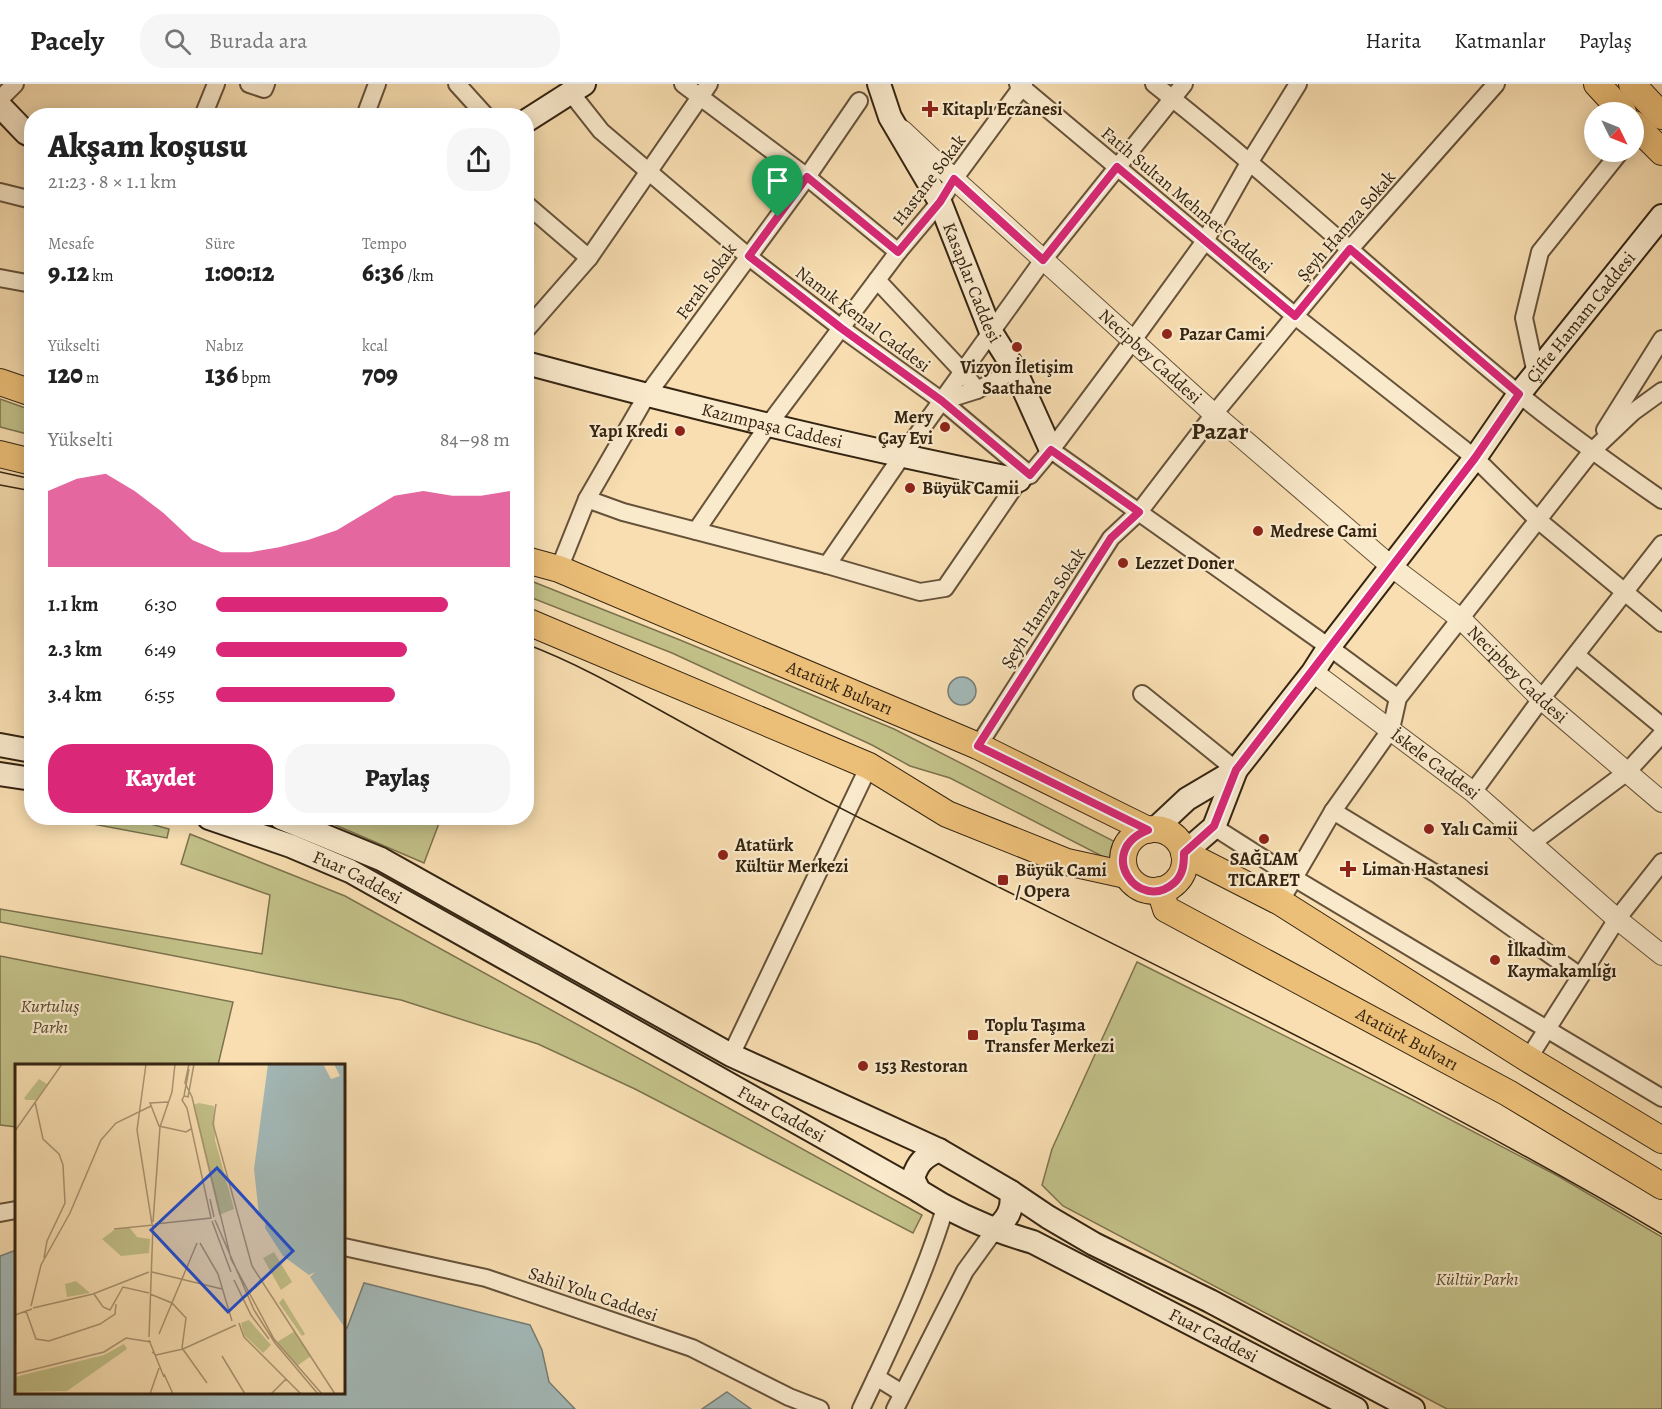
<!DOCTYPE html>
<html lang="tr">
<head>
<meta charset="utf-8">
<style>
  :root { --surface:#fff; --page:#f6f6f6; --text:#222; --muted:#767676; --line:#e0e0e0; --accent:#db2777 }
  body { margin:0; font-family:Alegreya,serif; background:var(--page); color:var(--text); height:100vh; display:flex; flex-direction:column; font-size:22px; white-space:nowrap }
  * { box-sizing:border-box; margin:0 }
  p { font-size:20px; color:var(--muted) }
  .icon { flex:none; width:33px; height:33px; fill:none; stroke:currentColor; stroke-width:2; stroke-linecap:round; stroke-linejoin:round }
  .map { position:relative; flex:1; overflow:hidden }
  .sheet { position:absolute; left:24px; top:24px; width:510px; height:717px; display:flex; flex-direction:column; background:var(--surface); border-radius:24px; box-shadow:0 3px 15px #0003 }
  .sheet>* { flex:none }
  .needle { width:39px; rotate:133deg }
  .tools { position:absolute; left:1584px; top:18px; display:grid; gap:12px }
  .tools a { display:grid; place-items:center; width:60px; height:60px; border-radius:50%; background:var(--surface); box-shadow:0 3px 15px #0003; font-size:30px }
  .pin { position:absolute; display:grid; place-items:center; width:51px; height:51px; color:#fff; margin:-62px -26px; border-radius:50% 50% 50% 0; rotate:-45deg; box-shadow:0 0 6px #0007 }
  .pin .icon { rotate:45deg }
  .round { display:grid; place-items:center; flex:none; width:63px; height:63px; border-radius:24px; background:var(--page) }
  .summary { display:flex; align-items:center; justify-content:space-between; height:102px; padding:0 24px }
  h1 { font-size:33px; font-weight:800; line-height:45px }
  .stats { display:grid; grid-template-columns:repeat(3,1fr); gap:9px; height:102px; padding:6px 24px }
  .stats div { display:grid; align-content:center }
  .stats b { font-size:26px; font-weight:800 }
  .stats small { font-size:16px; font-weight:400 }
  .stats p { font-size:16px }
  .chart { height:168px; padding:12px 24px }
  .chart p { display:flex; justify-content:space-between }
  .chart svg { width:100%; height:108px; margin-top:6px; fill:var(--accent); opacity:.7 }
  .button { display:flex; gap:12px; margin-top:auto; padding:12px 24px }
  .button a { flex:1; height:69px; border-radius:24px; background:var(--accent); color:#fff; font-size:24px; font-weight:800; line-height:69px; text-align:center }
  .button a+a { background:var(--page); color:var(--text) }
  ul { padding:0 24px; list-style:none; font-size:20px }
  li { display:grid; grid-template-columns:96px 72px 1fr; align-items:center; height:45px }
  li i { height:15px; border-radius:8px; background:var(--accent) }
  header { display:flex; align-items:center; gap:36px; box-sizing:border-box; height:84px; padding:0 30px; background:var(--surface); border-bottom:2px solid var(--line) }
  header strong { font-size:28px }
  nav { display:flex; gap:33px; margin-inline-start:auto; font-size:21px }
  .search { width:420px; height:54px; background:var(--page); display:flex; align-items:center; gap:15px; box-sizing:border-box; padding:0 21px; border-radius:24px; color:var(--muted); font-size:22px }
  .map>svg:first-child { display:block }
  .green { fill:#c2c088; stroke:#7c724d; stroke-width:1.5 }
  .water { fill:#a3b9b8; stroke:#777d76; stroke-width:1.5 }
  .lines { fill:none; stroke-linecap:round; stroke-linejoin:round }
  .minor-casing { stroke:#66523a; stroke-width:20 }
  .tertiary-casing { stroke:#66523a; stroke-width:22 }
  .secondary-casing { stroke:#352412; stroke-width:26 }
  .primary-casing { stroke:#352412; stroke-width:28 }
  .minor { stroke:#faeacc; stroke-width:16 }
  .tertiary { stroke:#faeacc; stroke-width:20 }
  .secondary { stroke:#faeacc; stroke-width:22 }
  .primary { stroke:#ecbf78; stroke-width:26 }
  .tram { stroke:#352412; stroke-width:1.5 }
  .route-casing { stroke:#fff; stroke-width:12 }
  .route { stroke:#db2777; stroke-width:8 }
  .poi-dot { fill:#8f2418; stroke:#faeacc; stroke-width:2 }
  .labels { text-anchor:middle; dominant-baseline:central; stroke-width:4.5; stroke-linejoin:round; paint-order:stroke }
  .poi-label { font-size:18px; font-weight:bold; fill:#352412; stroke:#faeacc; text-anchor:start }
  .street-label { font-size:18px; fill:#352412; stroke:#faeacc }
  .park-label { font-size:18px; font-style:italic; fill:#584b30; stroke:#faeacc }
  .district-label { font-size:24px; font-weight:bold; fill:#352412; stroke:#faeacc }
  .inset-river { fill:none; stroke:#a3b9b8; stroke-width:3 }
  .inset-road { fill:none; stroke:#aa9471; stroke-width:1.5 }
  .view { fill:#1d4ed8; fill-opacity:0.15; stroke:#1d4ed8; stroke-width:3 }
  .inset-edge { fill:none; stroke:#352412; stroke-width:3 }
</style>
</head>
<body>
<header>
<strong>Pacely</strong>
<div class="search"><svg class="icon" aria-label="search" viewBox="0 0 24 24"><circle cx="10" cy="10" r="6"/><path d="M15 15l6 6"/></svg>Burada ara</div>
<nav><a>Harita</a><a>Katmanlar</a><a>Paylaş</a></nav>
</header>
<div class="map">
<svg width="1662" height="1325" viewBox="0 0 1662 1325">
  <rect width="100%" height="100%" fill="#f8deb1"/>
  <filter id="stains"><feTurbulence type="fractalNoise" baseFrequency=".00333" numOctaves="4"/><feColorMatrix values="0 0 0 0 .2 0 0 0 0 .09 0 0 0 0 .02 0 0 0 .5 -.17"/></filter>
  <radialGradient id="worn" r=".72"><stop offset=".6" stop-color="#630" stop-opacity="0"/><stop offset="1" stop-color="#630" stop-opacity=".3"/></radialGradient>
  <g class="green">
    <path d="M 0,315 L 31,326 L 31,351 L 0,343 Z"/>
    <path d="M 526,495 L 680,556 L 894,645 L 1133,767 L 1123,783 L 950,694 L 910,682 L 872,661 L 672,569 L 527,512 Z"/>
    <path d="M 61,734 L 129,734 L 169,745 L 167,754 Z"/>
    <path d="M 319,734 L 441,734 L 424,779 Z"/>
    <path d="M 190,750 L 345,812 L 922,1131 L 913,1149 L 635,1005 L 538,960 L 401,916 L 0,838 L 0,825 L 262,870 L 270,811 L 181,780 Z"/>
    <path d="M 0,872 L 233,918 L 218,981 L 16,982 L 16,1043 L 0,1041 Z"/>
    <path d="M 1137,878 L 1411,1015 L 1558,1092 L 1662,1153 L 1662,1325 L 1447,1325 L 1063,1122 L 1042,1101 L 1052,1065 Z"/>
  </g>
  <g class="water">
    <circle cx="962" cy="607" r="14"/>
    <path d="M 16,1166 L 16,1308 L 344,1308 L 344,1243 L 347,1244 L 364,1199 L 530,1241 L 542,1266 L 549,1298 L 575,1325 L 0,1325 L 0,1172 Z"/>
    <path d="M 727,1308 L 751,1325 L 702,1325 Z"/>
  </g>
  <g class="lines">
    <defs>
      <g id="minor">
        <path d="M 249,0 L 264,5 L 266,0"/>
        <path d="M 457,0 L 486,32"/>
        <path d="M 683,0 L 807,93 L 898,168"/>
        <path d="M 1018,0 L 1295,232 L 1475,374 L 1538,436 L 1662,539"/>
        <path d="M 1154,0 C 1280,99 1395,209 1519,310 C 1565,348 1613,382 1662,416"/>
        <path d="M 571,9 L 601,47 L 749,173 L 841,244 L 942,317 L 1030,391"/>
        <path d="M 0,15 L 15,0"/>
        <path d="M 203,32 L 216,0"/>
        <path d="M 365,32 L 377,0"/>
        <path d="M 0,108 L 32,116"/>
        <path d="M 526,120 L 589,174"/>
        <path d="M 0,194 L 32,200"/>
        <path d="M 877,196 L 963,288 L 977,306"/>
        <path d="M 526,246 L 589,174 L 709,0"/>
        <path d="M 1536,290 L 1524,234 L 1540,168 L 1620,68"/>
        <path d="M 942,317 L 977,306 L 1015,286"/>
        <path d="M 1605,346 L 1662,255"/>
        <path d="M 1051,366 L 1329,563 L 1398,614"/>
        <path d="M 587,415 L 647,311 L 807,93 L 859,17"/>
        <path d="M 696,447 L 769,340 L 898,168 L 940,118 L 954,95 L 1024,0"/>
        <path d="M 827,481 L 902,372 L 1043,176 L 1184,0"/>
        <path d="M 559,485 L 587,415 L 623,428 L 827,481 L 920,508 L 945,504 L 1019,396 L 1030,391 L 1051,366 L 1133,256 L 1205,157 L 1249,79 L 1298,0"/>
        <path d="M 1576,571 L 1662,642"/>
        <path d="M 1142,610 L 1236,686"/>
        <path d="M 978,662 L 1111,454 L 1139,428 L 1214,330 L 1350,165 L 1496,0"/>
        <path d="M 1473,708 L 1541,615 L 1662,460"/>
        <path d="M 1333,727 L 1438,791 L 1580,892"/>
        <path d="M 1214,743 L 1294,794 L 1662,1014"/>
        <path d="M 1532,759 L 1627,688 L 1662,650"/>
        <path d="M 1280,818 L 1333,727 L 1391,645 L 1398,614 L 1592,367 L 1633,328 L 1662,307"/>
        <path d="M 731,971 L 869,682"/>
        <path d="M 1528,975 L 1617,835 L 1662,778"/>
        <path d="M 0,1129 L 16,1126"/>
        <path d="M 344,1163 L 486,1194 L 692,1264 L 789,1313 L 820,1325"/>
        <path d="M 876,1293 L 902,1309"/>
        <path d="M 861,1325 C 892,1259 924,1194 945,1124"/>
        <path d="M 895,1325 L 965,1187 L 994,1147"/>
      </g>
      <g id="tertiary">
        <path id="s1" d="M 902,46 L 954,95 L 1214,330 L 1392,483 L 1462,536 L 1541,615 L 1662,718"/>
        <path id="s2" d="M 1313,588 L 1473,708 L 1617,835 L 1662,871"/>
      </g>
      <g id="secondary">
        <path id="s3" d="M 879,0 L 890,33 L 940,118 L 991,248 L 1015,286 L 1051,366"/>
        <path d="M 0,22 L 26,49 L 32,52"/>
        <path d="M 526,37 L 584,0"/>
        <path id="s4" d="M 526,279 C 689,323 853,363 1019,396"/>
        <path d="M 0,661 L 32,667"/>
        <path d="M 0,690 L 32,695"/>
        <path id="s5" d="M 209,734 L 291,762 L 350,787 L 919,1107 C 956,1131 991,1146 1033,1158 L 1356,1325"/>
        <path d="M 281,734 L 381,775 L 731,971 L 939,1066 L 1011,1108 L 1048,1133 L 1094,1160 L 1210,1217 L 1413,1325"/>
        <path d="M 1155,745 L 1187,715 L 1236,686"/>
        <path id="s6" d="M 1184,769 L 1214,743 L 1236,686 L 1313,588 L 1329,563 L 1475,374 L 1519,310 L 1662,132"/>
        <path d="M 919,1107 L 913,1094 C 918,1078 924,1073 939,1066"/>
        <path d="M 994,1147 C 1007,1135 1014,1126 1011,1108"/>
      </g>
      <g id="primary">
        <path d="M 1597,0 L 1623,28"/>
        <path d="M 1632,0 L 1662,32"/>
        <path d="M 1634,40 L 1662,68"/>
        <path d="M 0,298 L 32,309"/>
        <path d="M 0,370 L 32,378"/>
        <path id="s7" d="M 526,476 L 559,485 L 978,662 L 1148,746"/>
        <path d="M 526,537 L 869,682 L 947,730 L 1067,778 L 1126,791"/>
        <circle cx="1154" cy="776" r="31"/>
        <path d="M 1184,769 L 1280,818 L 1528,975 L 1662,1056"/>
        <path id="s8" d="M 1160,806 L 1166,825 L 1508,1009 L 1662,1102"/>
      </g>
    </defs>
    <use href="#minor" class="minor-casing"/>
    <use href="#tertiary" class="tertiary-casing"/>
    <use href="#secondary" class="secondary-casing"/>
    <use href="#primary" class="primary-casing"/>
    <use href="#minor" class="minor"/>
    <use href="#tertiary" class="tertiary"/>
    <use href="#secondary" class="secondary"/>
    <use href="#primary" class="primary"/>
    <g class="tram">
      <path d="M 0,388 L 32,395"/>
      <path d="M 0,401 L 32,407"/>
      <path d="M 526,560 C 574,578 620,604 665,629 C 734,667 803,706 874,741 C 1139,874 1407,1000 1662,1150"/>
    </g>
  </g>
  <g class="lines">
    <defs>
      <path id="route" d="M 1117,83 L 1295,232 L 1350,165 L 1519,310 L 1475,374 L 1236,686 L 1214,742 L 1184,769 C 1184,781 1183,791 1174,799 C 1139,830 1094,767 1148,746 L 978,662 L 1111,454 L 1139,428 L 1051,366 L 1030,391 L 942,317 L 841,244 L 749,172 L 807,93 L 898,168 L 940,118 L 954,95 L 1043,176 Z"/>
    </defs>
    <use href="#route" class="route-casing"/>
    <use href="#route" class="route"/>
  </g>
  <g class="poi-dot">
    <path d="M927 16h6v6h6v6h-6v6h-6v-6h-6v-6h6z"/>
    <circle cx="1167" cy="250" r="6"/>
    <circle cx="1017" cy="263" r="6"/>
    <circle cx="945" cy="343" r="6"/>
    <circle cx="680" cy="347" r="6"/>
    <circle cx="910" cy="404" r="6"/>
    <circle cx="1258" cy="447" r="6"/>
    <circle cx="1123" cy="479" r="6"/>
    <circle cx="1429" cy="745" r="6"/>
    <circle cx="1264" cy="755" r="6"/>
    <circle cx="723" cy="771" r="6"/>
    <path d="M1345 776h6v6h6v6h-6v6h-6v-6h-6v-6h6z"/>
    <rect x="997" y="790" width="12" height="12" rx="3"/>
    <circle cx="1495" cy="876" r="6"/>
    <rect x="967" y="945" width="12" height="12" rx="3"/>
    <circle cx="863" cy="982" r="6"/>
  </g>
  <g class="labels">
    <g class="poi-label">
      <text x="942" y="25">Kitaplı Eczanesi</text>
      <text x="1179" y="250">Pazar Cami</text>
      <text x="1017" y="283" text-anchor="middle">Vizyon İletişim<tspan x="1017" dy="21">Saathane</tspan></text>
      <text x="933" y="333" text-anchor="end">Mery<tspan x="933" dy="21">Çay Evi</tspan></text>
      <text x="668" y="347" text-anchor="end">Yapı Kredi</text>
      <text x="922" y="404">Büyük Camii</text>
      <text x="1270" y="447">Medrese Cami</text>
      <text x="1135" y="479">Lezzet Doner</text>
      <text x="1441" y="745">Yalı Camii</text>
      <text x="735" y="761">Atatürk<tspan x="735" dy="21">Kültür Merkezi</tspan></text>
      <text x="1264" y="775" text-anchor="middle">SAĞLAM<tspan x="1264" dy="21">TICARET</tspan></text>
      <text x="1362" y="785">Liman Hastanesi</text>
      <text x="1015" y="786">Büyük Cami<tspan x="1015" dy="21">/ Opera</tspan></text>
      <text x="1507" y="866">İlkadım<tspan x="1507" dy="21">Kaymakamlığı</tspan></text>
      <text x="985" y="941">Toplu Taşıma<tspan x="985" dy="21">Transfer Merkezi</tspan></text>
      <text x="875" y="982">153 Restoran</text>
    </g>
    <g class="street-label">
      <text transform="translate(929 96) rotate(-53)">Hastane Sokak</text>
      <text transform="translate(1187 116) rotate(40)">Fatih Sultan Mehmet Caddesi</text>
      <text transform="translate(1346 142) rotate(-49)">Şeyh Hamza Sokak</text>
      <text transform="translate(706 197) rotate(-54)">Ferah Sokak</text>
      <text stroke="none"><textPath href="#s3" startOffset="220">Kasaplar Caddesi</textPath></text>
      <text stroke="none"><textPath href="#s6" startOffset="670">Çifte Hamam Caddesi</textPath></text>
      <text transform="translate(863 235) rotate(37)">Namık Kemal Caddesi</text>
      <text stroke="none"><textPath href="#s1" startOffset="336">Necipbey Caddesi</textPath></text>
      <text stroke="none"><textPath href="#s4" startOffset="254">Kazımpaşa Caddesi</textPath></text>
      <text transform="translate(1043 524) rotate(-57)">Şeyh Hamza Sokak</text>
      <text stroke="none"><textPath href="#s1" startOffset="822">Necipbey Caddesi</textPath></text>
      <text stroke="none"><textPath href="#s7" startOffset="339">Atatürk Bulvarı</textPath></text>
      <text stroke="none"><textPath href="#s2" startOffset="153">İskele Caddesi</textPath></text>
      <text stroke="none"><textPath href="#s5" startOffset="160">Fuar Caddesi</textPath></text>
      <text stroke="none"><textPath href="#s8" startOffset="294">Atatürk Bulvarı</textPath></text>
      <text stroke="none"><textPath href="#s5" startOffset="646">Fuar Caddesi</textPath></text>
      <text transform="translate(593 1210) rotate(19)">Sahil Yolu Caddesi</text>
      <text stroke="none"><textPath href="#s5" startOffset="1132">Fuar Caddesi</textPath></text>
    </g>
    <g class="park-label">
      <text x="50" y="922">Kurtuluş<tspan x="50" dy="21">Parkı</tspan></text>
      <text x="1477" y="1195">Kültür Parkı</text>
    </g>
    <g class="district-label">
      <text x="1220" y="347">Pazar</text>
    </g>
  </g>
  <g transform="translate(15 980)">
    <rect width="330" height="330" fill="#f8deb1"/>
    <path d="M 24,15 L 32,20 L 21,36 L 11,36 L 9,34 ZM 184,39 L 199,42 L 200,76 L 219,145 L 204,151 L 178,41 ZM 114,163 L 122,173 L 135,175 L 134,189 L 106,192 L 87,175 L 99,166 ZM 259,188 L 277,218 L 266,226 L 248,194 ZM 61,217 L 75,229 L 52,233 L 50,220 ZM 268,234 L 290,270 L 287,272 L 264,239 ZM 234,256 L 256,281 L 248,289 L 229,271 L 226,259 ZM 280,267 L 296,292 L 282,302 L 262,278 ZM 109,280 L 112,285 L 52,327 L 0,328 L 0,313 L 89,291 Z" fill="#c2c088"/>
    <path d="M 253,0 L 308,0 L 316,15 L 325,12 L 319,0 L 330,0 L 330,264 L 295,213 L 300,208 L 294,211 L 268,192 L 250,164 L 251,155 L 244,151 L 239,105 Z" fill="#a3b9b8"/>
    <path class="inset-river" d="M 279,0 L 300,46 L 330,58"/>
    <path class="inset-road" d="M 131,0 L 122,66 L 137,160M 174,0 L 170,19 L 177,33 L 216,195 L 259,275 L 307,330M 169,32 L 174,5M 173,33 L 179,0M 20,38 L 28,75 L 44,90 L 48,101 L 50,139 L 32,177 L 29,194M 153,38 L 135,39 L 144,62 L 171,68 L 176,65M 201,40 L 198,60 L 237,202 L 320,330M 0,67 L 47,0M 195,135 L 199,153M 200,156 L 239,246 L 260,279 L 303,330M 197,157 L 216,208M 138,158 L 145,63 L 157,28 L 160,0M 140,160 L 196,154 L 172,44 L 167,36 L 169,32 L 174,33M 99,165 L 138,161 L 134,273M 185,179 L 203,210 L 217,257M 137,208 L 207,225M 219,216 L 236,251 L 254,275M 79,230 L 88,243 L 95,246 L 108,223 L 134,229M 135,230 L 157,239 L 171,254 L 167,284 L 192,319M 16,242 L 26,201 L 55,149 L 86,76 L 101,59 L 136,42M 18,244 L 78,230 L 134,208M 11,247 L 21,275 L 34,277 L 85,260 L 100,250 L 101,240M 0,251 L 17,245M 224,259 L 229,273 L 286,330M 144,270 L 182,179M 134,276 L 149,313M 137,288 L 141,291 L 168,285 L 221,261M 207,292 L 230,330M 0,310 L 89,288 L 111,274 L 136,278M 149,310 L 158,330M 135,330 L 144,304M 256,330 L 271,315"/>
    <path class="view" d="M 202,104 L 278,187 L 213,248 L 136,166 Z"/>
    <rect width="330" height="330" class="inset-edge"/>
  </g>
  <rect width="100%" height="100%" filter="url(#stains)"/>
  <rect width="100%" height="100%" fill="url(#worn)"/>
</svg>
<div class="tools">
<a><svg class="needle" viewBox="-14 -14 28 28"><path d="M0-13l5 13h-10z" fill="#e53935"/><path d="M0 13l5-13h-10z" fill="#767676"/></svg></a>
</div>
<div class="pin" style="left:778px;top:133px;background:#1e9e55"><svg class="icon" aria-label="arrive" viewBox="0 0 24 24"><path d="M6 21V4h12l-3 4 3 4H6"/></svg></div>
<section class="sheet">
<div class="summary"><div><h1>Akşam koşusu</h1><p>21:23 · 8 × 1.1 km</p></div><a class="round"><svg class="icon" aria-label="share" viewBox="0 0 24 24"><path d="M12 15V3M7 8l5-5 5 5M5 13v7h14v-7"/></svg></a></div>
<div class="stats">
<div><p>Mesafe</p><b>9.12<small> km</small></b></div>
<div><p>Süre</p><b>1:00:12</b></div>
<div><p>Tempo</p><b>6:36<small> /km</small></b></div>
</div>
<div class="stats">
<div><p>Yükselti</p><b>120<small> m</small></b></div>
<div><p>Nabız</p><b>136<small> bpm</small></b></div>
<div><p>kcal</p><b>709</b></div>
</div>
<div class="chart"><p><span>Yükselti</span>84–98 m</p>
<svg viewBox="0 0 160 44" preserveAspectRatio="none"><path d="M0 44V13L10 8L20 6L30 13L40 22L50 33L60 38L70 38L80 36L90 33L100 29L110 22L120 15L130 13L140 15L150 15L160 13V44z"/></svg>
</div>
<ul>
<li><b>1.1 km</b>6:30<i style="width:79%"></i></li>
<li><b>2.3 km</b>6:49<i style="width:65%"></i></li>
<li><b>3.4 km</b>6:55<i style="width:61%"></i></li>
</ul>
<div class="button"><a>Kaydet</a><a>Paylaş</a></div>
</section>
</div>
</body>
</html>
